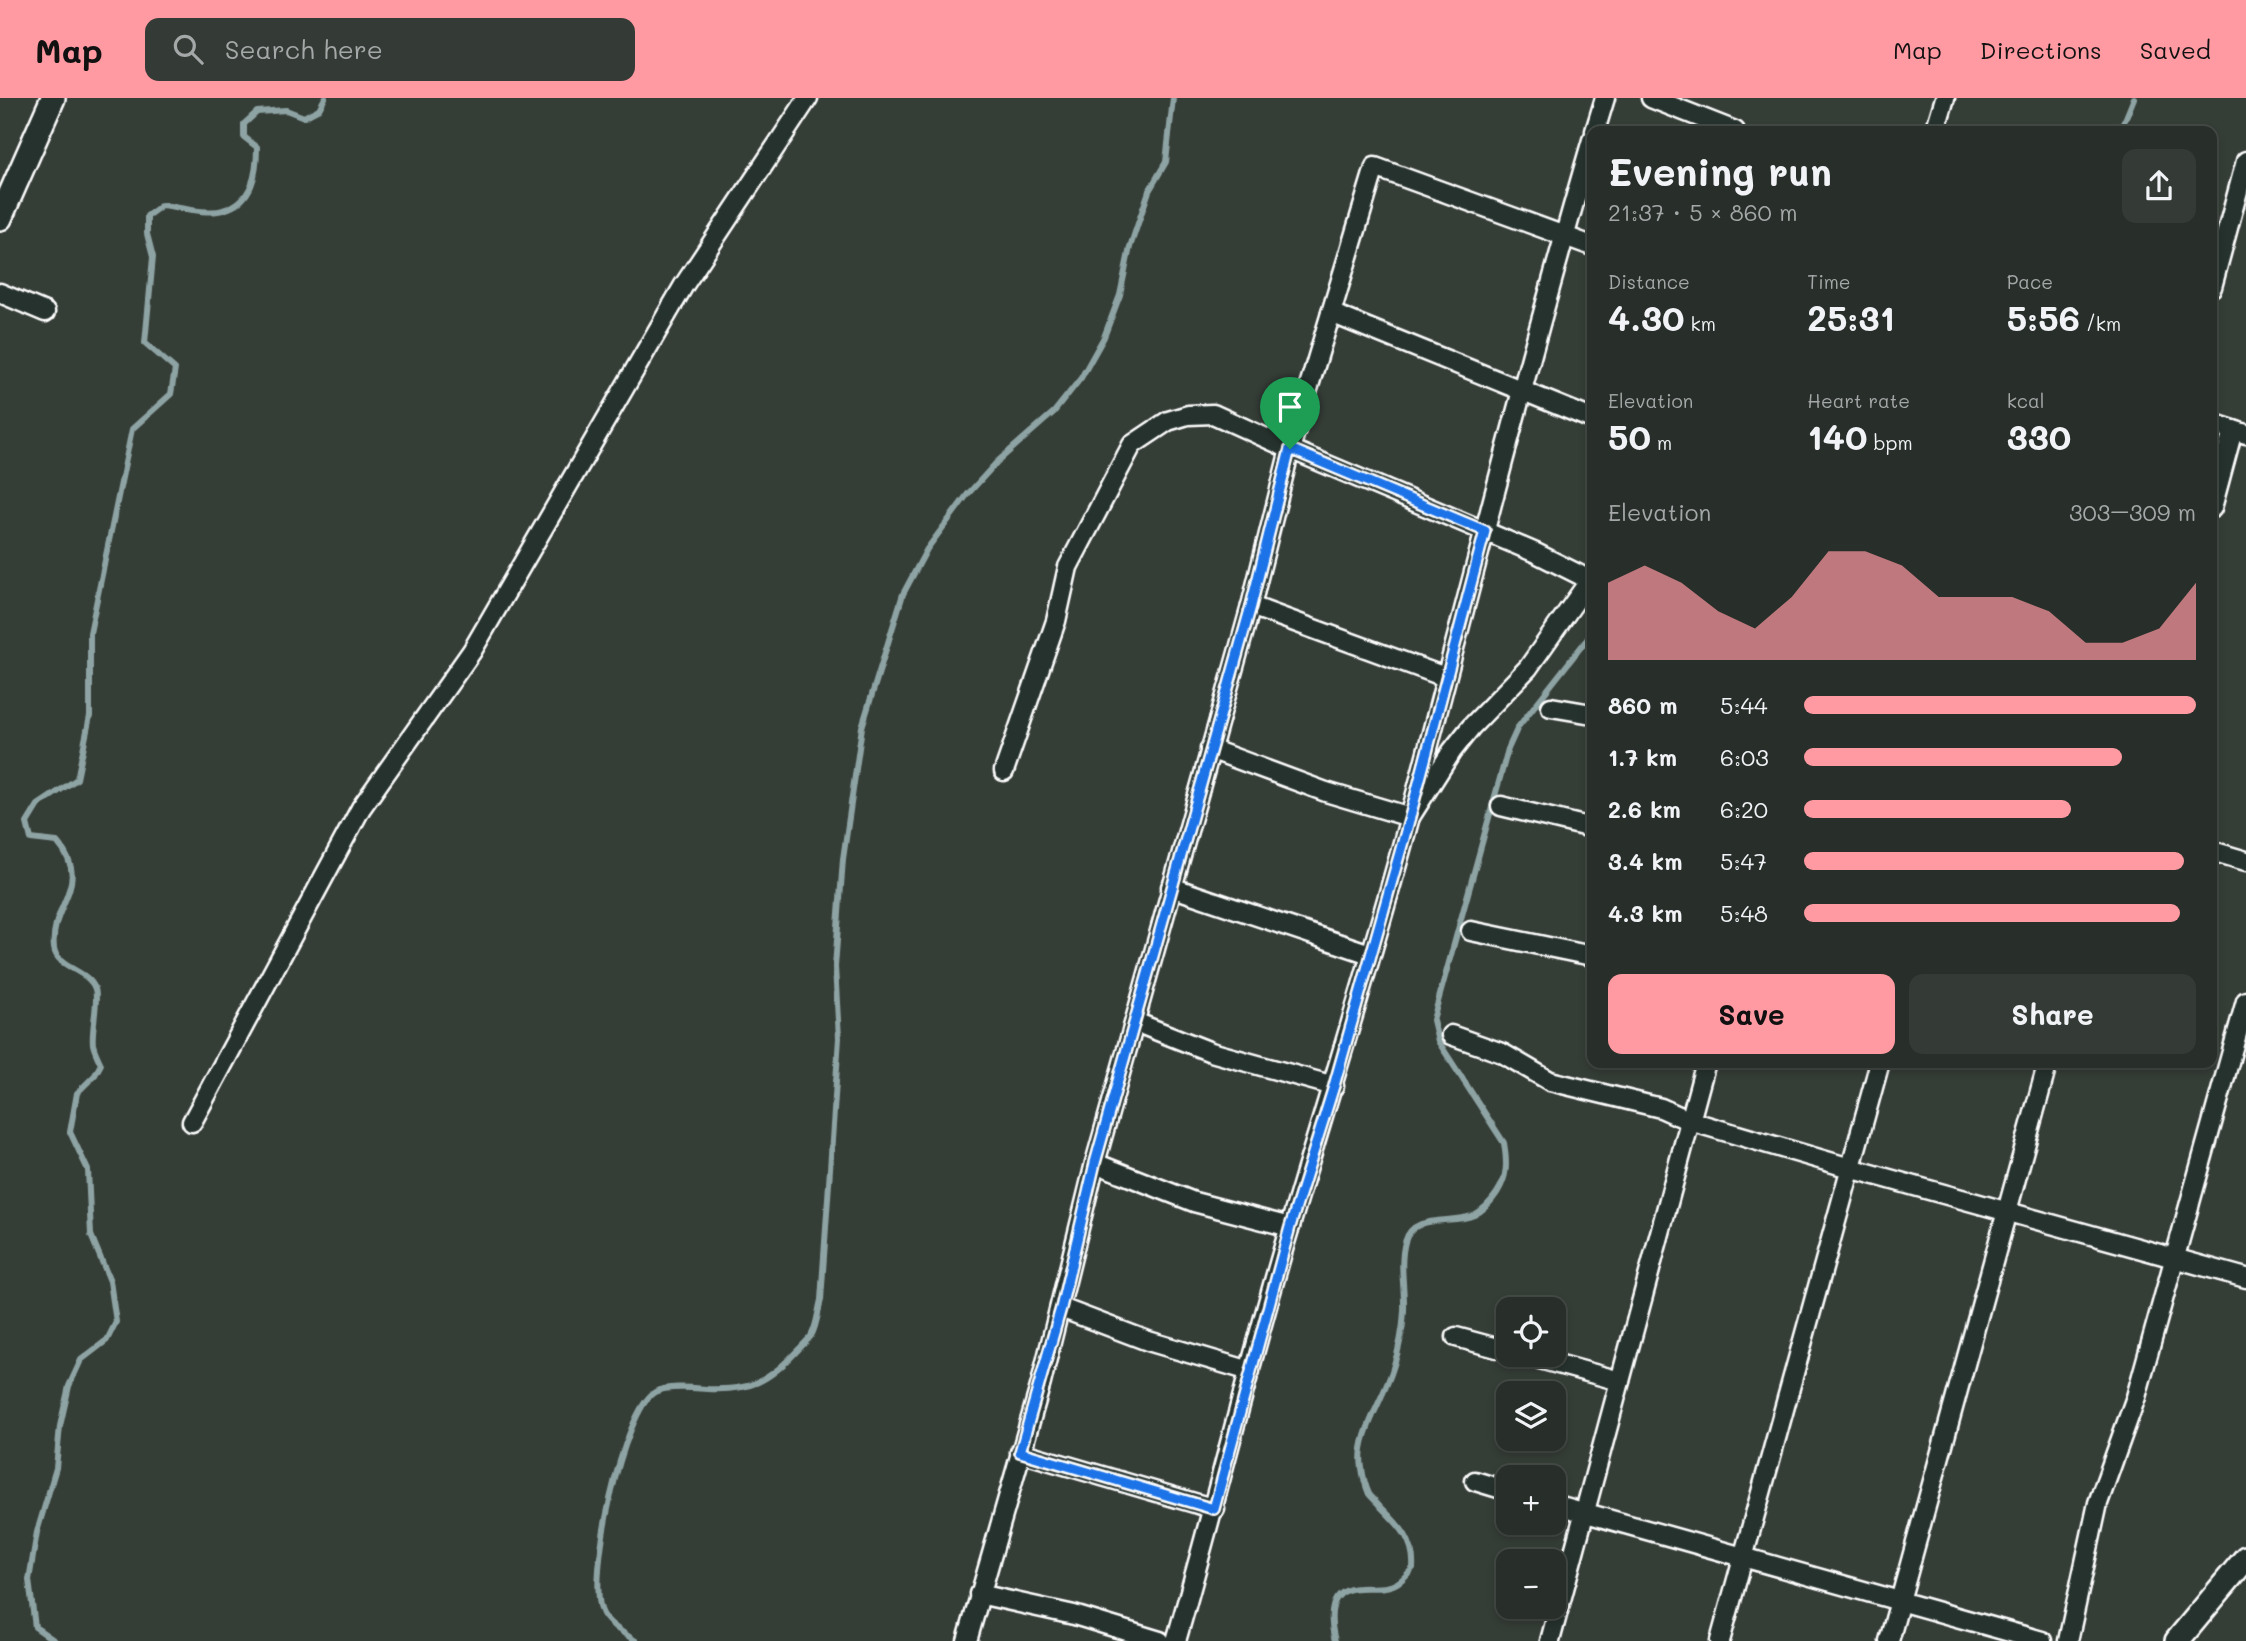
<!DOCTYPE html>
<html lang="en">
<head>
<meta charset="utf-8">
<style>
  :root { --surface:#282e29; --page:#343a35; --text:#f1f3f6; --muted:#a5a8a8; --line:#444a46; --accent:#ff9aa2 }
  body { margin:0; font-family:Mali,sans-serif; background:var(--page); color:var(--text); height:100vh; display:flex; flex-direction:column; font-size:26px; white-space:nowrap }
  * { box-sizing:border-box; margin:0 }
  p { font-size:23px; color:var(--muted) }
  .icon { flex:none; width:38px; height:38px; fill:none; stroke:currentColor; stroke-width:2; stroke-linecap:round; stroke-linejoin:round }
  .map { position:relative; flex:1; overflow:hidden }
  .side { position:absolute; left:1587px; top:28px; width:630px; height:942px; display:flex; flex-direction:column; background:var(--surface); border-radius:14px; box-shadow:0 4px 10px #0003,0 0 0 2px var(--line) }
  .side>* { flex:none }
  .buttons { position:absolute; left:1496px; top:1199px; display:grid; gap:14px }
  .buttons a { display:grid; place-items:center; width:70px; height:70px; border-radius:14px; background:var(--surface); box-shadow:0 4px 10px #0003,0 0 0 2px var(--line); font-size:35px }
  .pin { position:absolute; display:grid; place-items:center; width:60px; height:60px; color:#fff; margin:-72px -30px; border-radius:50% 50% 50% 0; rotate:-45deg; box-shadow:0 0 7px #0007 }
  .pin .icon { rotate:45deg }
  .round { display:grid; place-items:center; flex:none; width:74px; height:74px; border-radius:14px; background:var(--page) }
  .overview { display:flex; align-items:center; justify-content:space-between; height:119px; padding:0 21px }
  h1 { font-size:38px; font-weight:700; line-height:52px }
  .figures { display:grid; grid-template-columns:repeat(3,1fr); gap:10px; height:119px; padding:7px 21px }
  .figures div { display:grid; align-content:center }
  .figures b { font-size:35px; font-weight:700 }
  .figures small { font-size:19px; font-weight:400 }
  .figures p { font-size:19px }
  .chart { height:196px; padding:14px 21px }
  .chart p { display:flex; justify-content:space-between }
  .chart svg { width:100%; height:126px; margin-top:7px; fill:var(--accent); opacity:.7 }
  .cta { display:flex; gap:14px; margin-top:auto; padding:14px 21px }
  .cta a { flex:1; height:80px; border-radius:14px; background:var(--accent); color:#111; font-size:28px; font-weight:700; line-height:80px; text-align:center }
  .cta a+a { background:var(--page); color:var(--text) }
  ul { padding:0 21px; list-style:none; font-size:23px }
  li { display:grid; grid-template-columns:112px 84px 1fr; align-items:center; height:52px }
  li i { height:18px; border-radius:9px; background:var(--accent) }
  header { display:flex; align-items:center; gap:42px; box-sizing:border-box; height:98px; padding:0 35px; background:var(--accent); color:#111 }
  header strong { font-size:33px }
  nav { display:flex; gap:38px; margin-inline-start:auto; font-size:24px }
  .search { width:490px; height:63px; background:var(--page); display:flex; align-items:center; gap:18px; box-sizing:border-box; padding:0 24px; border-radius:14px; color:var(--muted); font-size:26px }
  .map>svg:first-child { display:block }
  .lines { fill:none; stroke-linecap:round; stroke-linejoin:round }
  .stream { stroke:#8ea4a4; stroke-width:6 }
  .street-casing { stroke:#fff; stroke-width:23 }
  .secondary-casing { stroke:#fff; stroke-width:28 }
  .street { stroke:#26332d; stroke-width:18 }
  .secondary { stroke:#26332d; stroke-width:23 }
  .route-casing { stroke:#fff; stroke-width:14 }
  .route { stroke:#1a73e8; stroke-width:9 }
</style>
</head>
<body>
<header>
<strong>Map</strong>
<div class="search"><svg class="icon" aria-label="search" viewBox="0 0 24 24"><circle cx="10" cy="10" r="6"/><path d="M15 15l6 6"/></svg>Search here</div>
<nav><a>Map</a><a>Directions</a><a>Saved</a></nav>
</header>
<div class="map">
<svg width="2246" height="1543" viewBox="0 0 2246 1543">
  <rect width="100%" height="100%" fill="#353d37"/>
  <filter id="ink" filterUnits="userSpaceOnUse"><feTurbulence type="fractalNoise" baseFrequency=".0143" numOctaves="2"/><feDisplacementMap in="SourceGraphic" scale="14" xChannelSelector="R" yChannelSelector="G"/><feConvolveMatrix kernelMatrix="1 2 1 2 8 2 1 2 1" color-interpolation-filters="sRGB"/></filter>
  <g filter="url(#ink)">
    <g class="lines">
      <g class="stream">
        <path d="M 2117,33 L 2125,22 L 2134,0"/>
        <path d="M 55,1543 L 35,1529 L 29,1482 L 37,1434 L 56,1370 L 60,1328 L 69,1288 L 81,1262 L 107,1242 L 116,1224 L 110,1183 L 91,1137 L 88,1072 L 70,1034 L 77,995 L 95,977 L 101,966 C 98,960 94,952 93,946 C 91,932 99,903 95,891 C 88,871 57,871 54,850 C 49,806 94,787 57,744 L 31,741 L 27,725 L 38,707 L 77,681 L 90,618 L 90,535 L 132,331 L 171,296 L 175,271 L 145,245 L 153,159 L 147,136 L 147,118 L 162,107 C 178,109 209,117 223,112 C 253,104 257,75 257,49 L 244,39 L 244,26 L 257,14 L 286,12 L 304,19 L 319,11 L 325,0"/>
        <path d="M 636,1543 C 625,1536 610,1528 603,1516 C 585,1485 623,1312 655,1294 C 666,1287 694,1290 708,1291 C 750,1293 768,1284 796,1254 C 801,1249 807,1243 811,1238 C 817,1228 818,1213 821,1202 L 839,940 L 835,869 L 843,761 L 862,629 L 903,496 L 927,451 L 967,397 L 997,364 L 1054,314 L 1081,280 L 1104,239 L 1120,197 L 1130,149 L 1149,93 L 1166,64 L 1173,0"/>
        <path d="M 1335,1543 C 1329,1519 1328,1491 1359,1490 C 1371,1489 1386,1492 1397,1485 C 1403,1482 1408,1475 1413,1470 C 1415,1442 1399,1427 1380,1408 C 1377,1404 1372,1400 1369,1396 C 1366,1389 1363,1378 1362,1370 C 1356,1338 1384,1301 1393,1270 C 1399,1252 1403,1233 1404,1213 C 1405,1191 1399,1166 1405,1144 C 1413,1114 1452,1127 1474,1117 C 1484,1112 1491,1104 1497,1095 C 1508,1078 1507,1064 1504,1045 L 1438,943 L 1433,922 L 1508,651 L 1518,629 L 1592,535"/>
      </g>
      <defs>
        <g id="street">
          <path d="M 1651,0 L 1735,33"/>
          <path d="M 1595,33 L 1605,0"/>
          <path d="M 1935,33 L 1945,0"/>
          <path d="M 2212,189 L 2246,63"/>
          <path d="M 0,195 L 45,214"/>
          <path d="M 1331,215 L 1592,321"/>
          <path d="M 2212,325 L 2246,336"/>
          <path d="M 2212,410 L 2233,332"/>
          <path d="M 1251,508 L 1445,579"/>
          <path d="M 1551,609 L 1592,616"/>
          <path d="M 1210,651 L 1326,694 L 1410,719 L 1452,653 L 1471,629 L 1528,570 L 1592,479"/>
          <path d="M 1004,673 L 1056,523 L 1068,469 L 1132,347 L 1168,323 L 1188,317 L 1213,316 L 1290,351 L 1536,455 L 1590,482"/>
          <path d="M 1501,708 L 1592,730"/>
          <path d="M 2212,753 L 2246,763"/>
          <path d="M 1171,789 L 1370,856"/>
          <path d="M 1471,833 L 1592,858"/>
          <path d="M 1135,924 L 1211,954 L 1334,988"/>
          <path d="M 1451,937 L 1502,955 L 1550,983 L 1661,1010 L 1690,1023 L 1850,1070 L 2246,1180"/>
          <path d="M 192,1024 L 361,710 L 472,553 L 684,187 L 808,0"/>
          <path d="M 1095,1065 L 1194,1104 L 1290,1129"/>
          <path d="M 1061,1210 L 1148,1243 L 1250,1273"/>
          <path d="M 1456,1239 L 1508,1253"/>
          <path d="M 1521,1256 L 1620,1283"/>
          <path d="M 1020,1354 L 1215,1411"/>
          <path d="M 1475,1383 L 1508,1393"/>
          <path d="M 1554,1406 L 2042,1543"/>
          <path d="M 979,1496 L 1074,1517 L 1160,1543"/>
          <path d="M 967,1543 L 1041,1285 L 1095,1065 L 1251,508 L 1290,351 L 1375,69 L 1592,148"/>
          <path d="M 1176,1543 C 1216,1405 1249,1265 1290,1128 C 1331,990 1374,853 1411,715 C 1470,490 1527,265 1592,42"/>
          <path d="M 1550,1543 L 1706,964"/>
          <path d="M 1720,1543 L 1880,964"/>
          <path d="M 1889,1543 L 2048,964"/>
          <path d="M 2068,1543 L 2098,1405 L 2136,1299 L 2246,903"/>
        </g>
        <g id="secondary">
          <path d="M 0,120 L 53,0"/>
          <path d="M 2177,1543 L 2246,1460"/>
        </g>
      </defs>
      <use href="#street" class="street-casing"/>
      <use href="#secondary" class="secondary-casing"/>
      <use href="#street" class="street"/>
      <use href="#secondary" class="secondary"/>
    </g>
  </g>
  <g class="lines" filter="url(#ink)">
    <defs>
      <path id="route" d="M 1290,351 L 1485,433 L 1410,719 L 1334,988 L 1290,1129 L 1214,1411 L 1020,1354 L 1061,1210 L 1095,1065 L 1251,508 Z"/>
    </defs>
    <use href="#route" class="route-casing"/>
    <use href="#route" class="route"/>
  </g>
</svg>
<div class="buttons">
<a><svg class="icon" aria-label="locate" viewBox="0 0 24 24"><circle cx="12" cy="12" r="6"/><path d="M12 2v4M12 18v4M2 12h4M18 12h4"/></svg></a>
<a><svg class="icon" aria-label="layers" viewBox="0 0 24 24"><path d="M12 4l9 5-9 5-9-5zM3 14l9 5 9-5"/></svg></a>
<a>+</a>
<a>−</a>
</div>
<div class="pin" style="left:1290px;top:351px;background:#1e9e55"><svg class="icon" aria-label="arrive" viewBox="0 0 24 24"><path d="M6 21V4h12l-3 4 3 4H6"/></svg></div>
<section class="side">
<div class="overview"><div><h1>Evening run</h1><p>21:37 · 5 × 860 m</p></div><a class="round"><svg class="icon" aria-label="share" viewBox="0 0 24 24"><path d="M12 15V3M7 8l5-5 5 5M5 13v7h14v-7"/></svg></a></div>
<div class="figures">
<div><p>Distance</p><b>4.30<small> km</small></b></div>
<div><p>Time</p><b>25:31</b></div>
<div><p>Pace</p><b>5:56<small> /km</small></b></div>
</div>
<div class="figures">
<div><p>Elevation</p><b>50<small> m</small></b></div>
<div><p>Heart rate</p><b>140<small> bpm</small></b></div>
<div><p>kcal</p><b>330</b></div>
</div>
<div class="chart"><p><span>Elevation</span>303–309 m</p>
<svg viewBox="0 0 160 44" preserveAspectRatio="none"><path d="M0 44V17L10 11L20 17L30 27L40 33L50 22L60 6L70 6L80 11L90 22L100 22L110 22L120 27L130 38L140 38L150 33L160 17V44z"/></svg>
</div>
<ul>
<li><b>860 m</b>5:44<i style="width:100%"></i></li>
<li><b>1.7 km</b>6:03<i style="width:81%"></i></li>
<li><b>2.6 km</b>6:20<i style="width:68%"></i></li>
<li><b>3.4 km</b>5:47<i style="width:97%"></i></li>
<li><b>4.3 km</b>5:48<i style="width:96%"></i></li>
</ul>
<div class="cta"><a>Save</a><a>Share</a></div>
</section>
</div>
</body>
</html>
